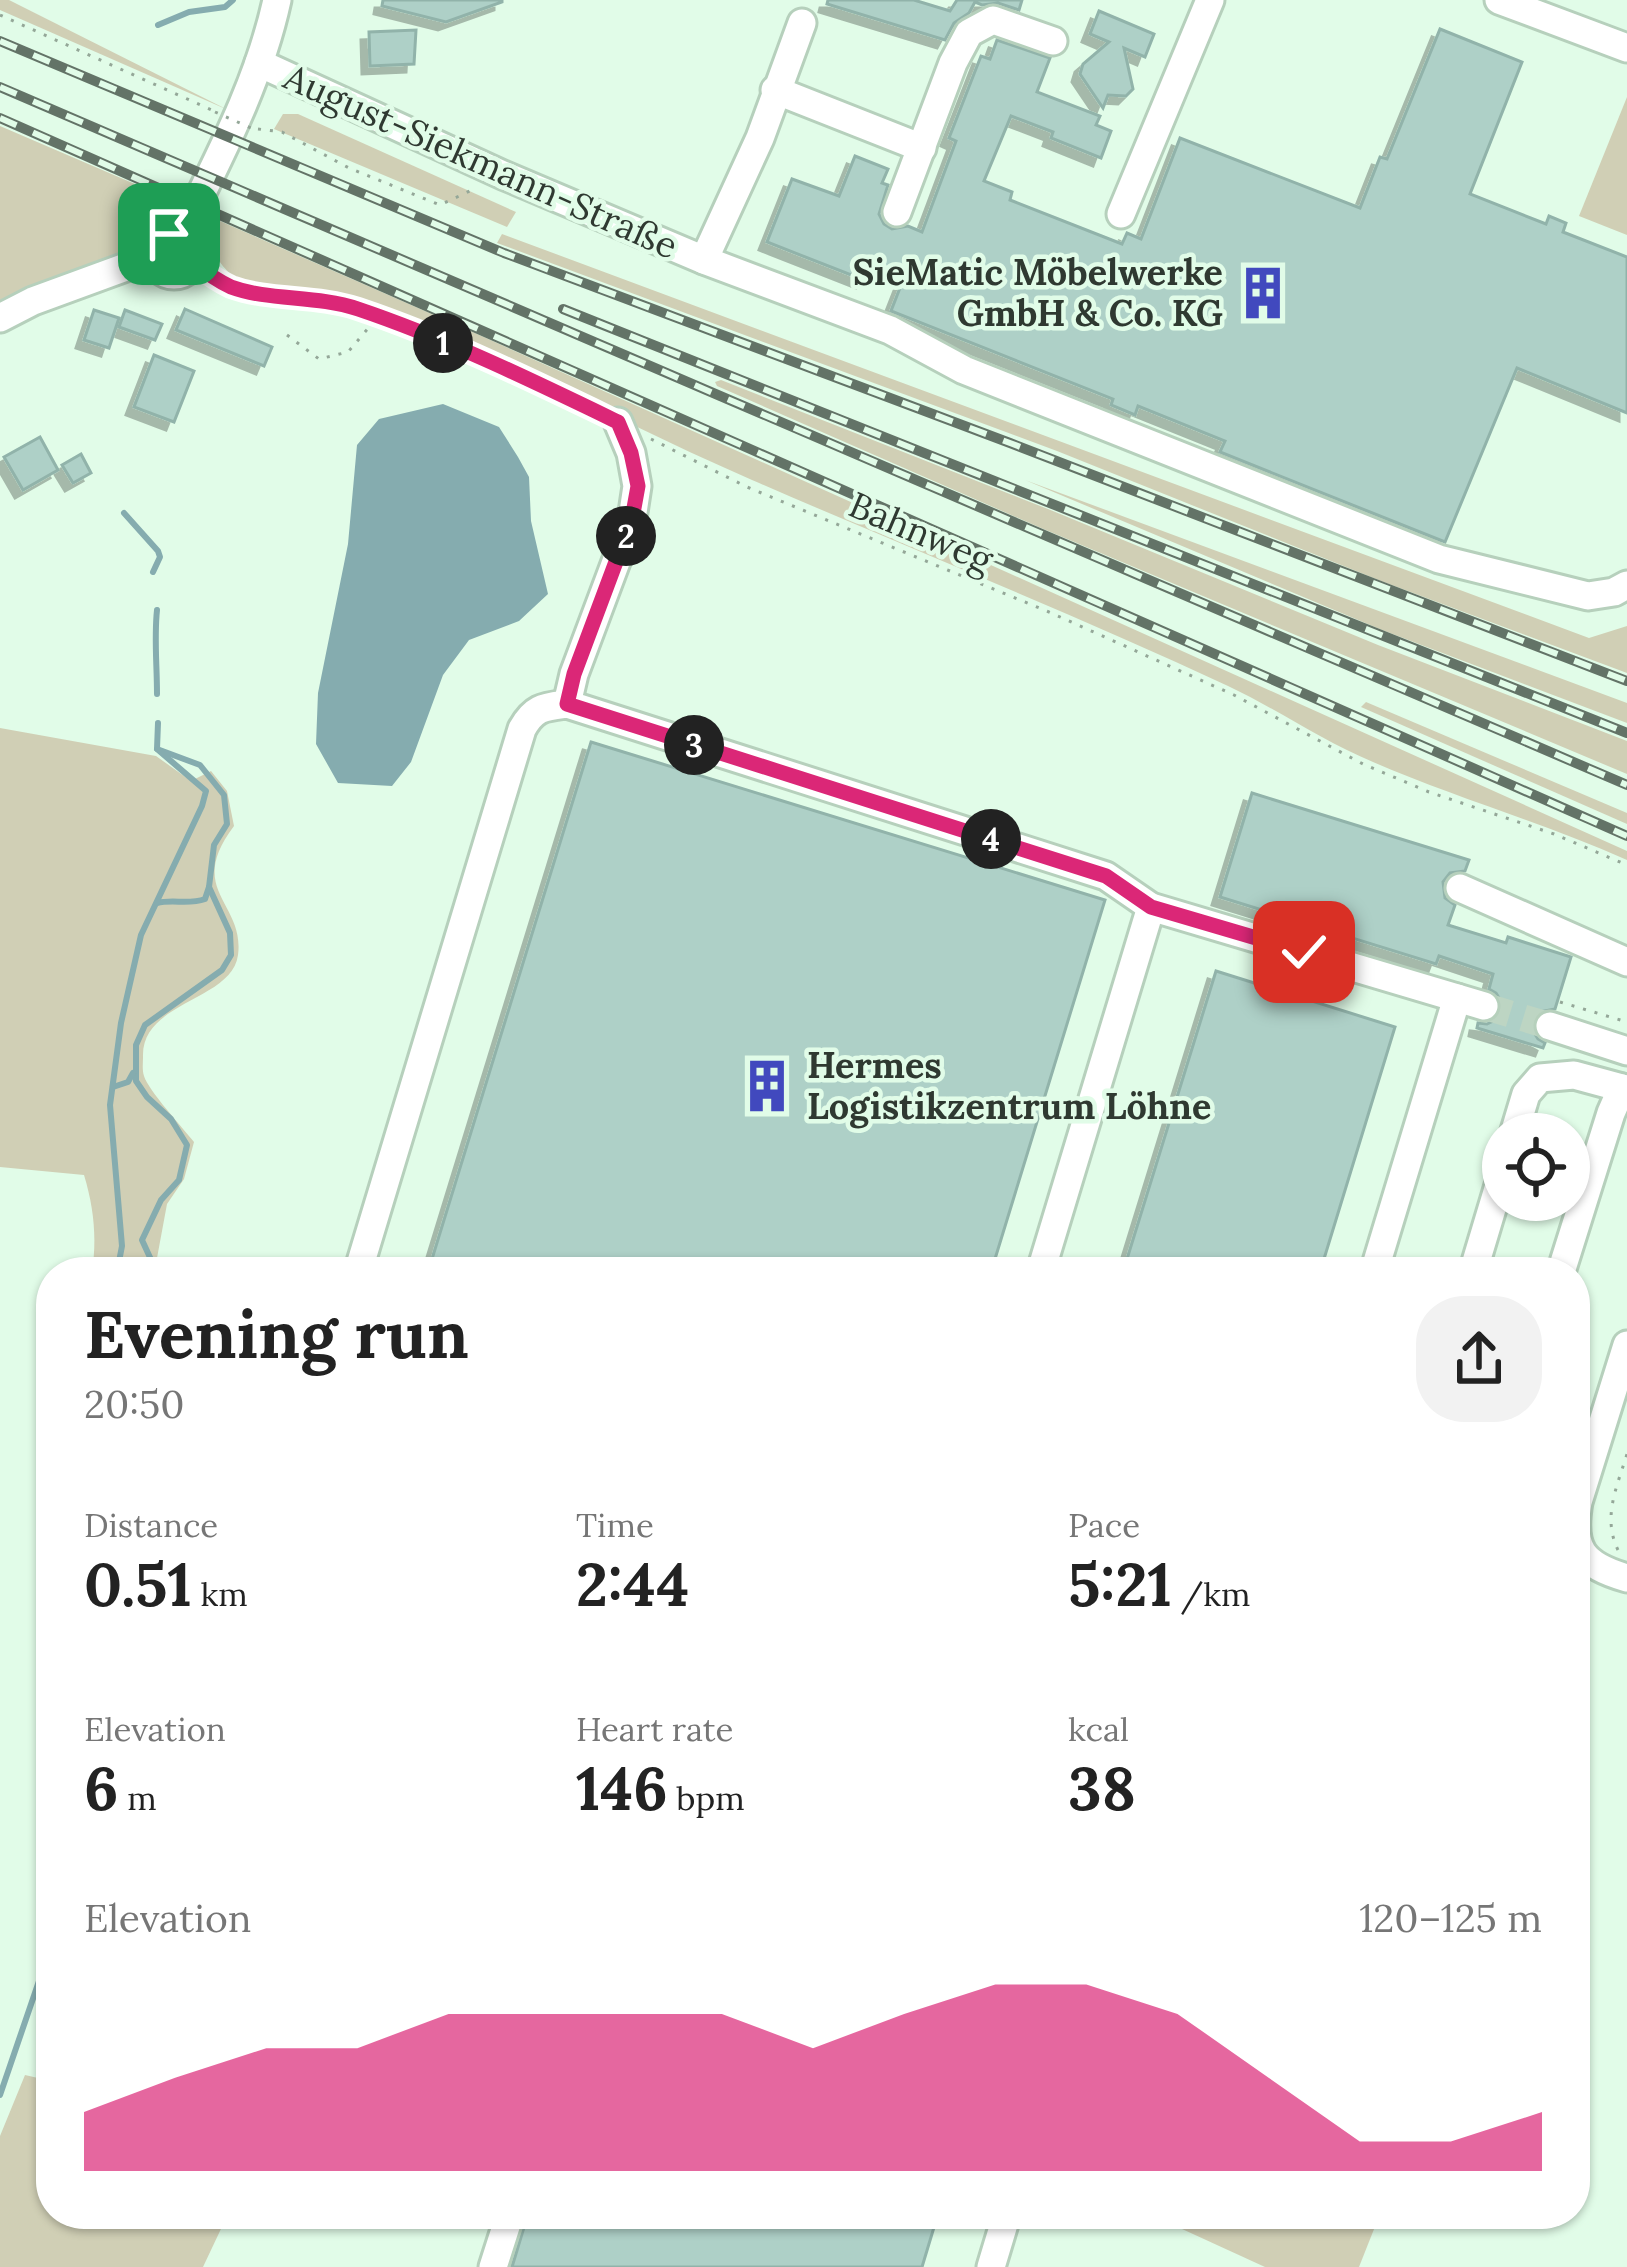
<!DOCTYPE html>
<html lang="en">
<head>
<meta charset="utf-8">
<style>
  :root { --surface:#fff; --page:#f2f2f2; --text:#222; --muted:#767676; --accent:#db2777 }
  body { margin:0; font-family:Lora,serif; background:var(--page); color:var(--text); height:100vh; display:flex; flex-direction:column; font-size:45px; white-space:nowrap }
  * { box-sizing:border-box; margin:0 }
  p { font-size:39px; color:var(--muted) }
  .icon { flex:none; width:66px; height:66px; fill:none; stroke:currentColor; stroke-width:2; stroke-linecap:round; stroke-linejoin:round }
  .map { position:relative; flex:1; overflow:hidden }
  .sheet { position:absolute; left:36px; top:1257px; width:1554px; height:972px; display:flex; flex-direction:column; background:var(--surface); border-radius:48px; box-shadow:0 3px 9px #0004 }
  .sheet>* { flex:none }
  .tools { position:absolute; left:1482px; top:1113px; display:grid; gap:24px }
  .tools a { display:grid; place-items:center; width:108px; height:108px; border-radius:50%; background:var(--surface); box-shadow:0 3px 9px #0004; font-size:60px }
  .pin { position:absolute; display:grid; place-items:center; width:102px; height:102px; color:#fff; margin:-51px; border-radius:24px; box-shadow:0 6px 18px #0006 }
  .km { position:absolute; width:60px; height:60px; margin:-30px; border-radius:50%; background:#222; color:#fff; font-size:33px; line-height:60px; text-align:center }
  .round { display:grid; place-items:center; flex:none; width:126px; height:126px; border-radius:48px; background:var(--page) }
  .summary { display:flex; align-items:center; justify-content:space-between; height:204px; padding:0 48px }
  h1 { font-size:66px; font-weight:700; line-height:90px }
  .figures { display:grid; grid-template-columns:repeat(3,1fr); gap:18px; height:204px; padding:12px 48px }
  .figures div { display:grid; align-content:center }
  .figures b { font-size:60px; font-weight:700 }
  .figures small { font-size:33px; font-weight:400 }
  .figures p { font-size:33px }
  .chart { height:336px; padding:24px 48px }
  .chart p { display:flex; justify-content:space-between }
  .chart svg { width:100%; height:216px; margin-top:12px; fill:var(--accent); opacity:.7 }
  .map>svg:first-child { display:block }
  .green { fill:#d0cfb5 }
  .water { fill:#85acaf }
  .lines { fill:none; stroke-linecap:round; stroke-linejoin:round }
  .stream { stroke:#85acaf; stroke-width:6 }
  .building { fill:#aed0c7; stroke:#91b3aa; stroke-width:3; filter:url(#shadow) }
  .minor-tunnel { stroke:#bdd5c3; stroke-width:27; stroke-dasharray:27 14; stroke-linecap:butt }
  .minor-casing { stroke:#b6d0bc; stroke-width:33 }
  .path { stroke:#94a798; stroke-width:3; stroke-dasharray:3 9; stroke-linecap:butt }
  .minor { stroke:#fff; stroke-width:27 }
  .rail-casing { stroke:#637367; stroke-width:10 }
  .rail { stroke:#e1fce8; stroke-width:6; stroke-dasharray:18; stroke-linecap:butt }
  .path-bridge { stroke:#94a798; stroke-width:3; stroke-dasharray:3 9; stroke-linecap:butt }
  .route-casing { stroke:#fff; stroke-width:24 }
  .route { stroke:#db2777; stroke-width:15 }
  .labels { text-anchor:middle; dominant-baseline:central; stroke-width:9; stroke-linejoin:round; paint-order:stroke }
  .street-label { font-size:36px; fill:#2f3931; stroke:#e1fce8 }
  .poi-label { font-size:36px; font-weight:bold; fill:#2f3931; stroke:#e1fce8; text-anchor:end }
</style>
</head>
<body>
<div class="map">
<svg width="1627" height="2267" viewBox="0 0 1627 2267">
  <defs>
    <filter id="shadow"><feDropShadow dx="-8" dy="8" stdDeviation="0" flood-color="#0004"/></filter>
  </defs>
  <rect width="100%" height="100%" fill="#e1fce8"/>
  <g class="green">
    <path d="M 0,0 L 9,0 L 228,110 L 0,10 Z"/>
    <path d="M 1627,97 L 1627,235 L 1579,216 Z"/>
    <path d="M 283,114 L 298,114 L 516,212 L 507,227 L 274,129 Z"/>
    <path d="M 0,126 L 186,206 C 174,224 157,232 143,248 L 0,311 Z"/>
    <path d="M 213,218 L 466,329 L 1627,851 L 1627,860 C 1544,823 1456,798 1373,762 C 1322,741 1277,709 1228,686 C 1071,613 911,549 752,480 C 614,420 481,345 337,296 C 297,286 236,299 216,255 C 209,240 209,234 213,218 Z"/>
    <path d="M 502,234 L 1589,638 L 1627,626 L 1627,673 L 1381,581 L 1057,451 L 497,243 Z"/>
    <path d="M 721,380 L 1048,509 L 1378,645 L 1627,741 L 1627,774 L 1041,528 L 717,386 L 715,382 Z"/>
    <path d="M 1025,480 L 1627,703 L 1627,723 L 1382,630 Z"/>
    <path d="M 1366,702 L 1627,813 L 1627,824 L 1361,707 Z"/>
    <path d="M 0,728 L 156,756 L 191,781 L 211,771 L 227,791 L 234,826 C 185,891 245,902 238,955 C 232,1001 141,1001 143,1057 C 143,1063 142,1070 144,1076 C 148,1090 183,1128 194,1142 L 184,1179 L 167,1204 L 157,1258 L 167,1272 L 92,1272 C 97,1238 94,1208 84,1175 L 0,1167 Z"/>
    <path d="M 25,2075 L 51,2081 L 51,2214 L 228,2214 L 203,2267 L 0,2267 L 0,2136 Z"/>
    <path d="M 1159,2214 L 1380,2214 L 1359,2267 L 1265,2267 L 1158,2218 Z"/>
  </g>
  <path class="water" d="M 443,404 L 499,427 L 518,457 L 529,477 L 531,521 L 548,594 L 519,621 L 469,640 L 443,675 L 411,762 L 392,786 L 338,783 L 316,744 L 318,693 L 348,544 L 357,445 L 379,419 Z"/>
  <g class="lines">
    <g class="stream">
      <path d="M 158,25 L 189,12 L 225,7 L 233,0"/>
      <path d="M 124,513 L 158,551 L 160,557 L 153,572"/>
      <path d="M 157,610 C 154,638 157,665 157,694"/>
      <path d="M 157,749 L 200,765 L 224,795 L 227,824 L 214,845 L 209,887 L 230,933 L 231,955 L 222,970 L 145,1025 L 136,1045 L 136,1081 L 147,1097 L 171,1119 L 187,1145 L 179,1180 L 161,1200 L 142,1240 L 153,1264 L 160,1272"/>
      <path d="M 157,903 C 173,899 189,905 205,899 L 209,887"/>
      <path d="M 113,1087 L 128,1082 L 133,1073"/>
      <path d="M 117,1271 L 138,1263 L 153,1264"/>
      <path d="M 117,1272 L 122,1246 L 110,1105 L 121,1023 L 141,935 L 202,806 L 206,791 L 157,749 L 158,723"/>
      <path d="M 0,2095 L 51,1946"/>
    </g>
  </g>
  <g class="building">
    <path d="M 383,0 L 502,0 L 502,2 L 446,22 L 382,6 Z"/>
    <path d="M 828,0 L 914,0 L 950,11 L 957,0 L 1022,0 L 1019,10 L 998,3 L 982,5 L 975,2 L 969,13 L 954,23 L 945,40 L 827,4 Z"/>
    <path d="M 1099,11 L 1154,34 L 1145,57 L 1124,48 L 1133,89 L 1126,96 L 1108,95 L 1103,108 L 1080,74 L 1083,64 L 1109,42 L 1090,34 Z"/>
    <path d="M 1440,29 L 1522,62 L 1470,194 L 1546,224 L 1549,216 L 1566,223 L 1563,232 L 1627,257 L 1627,413 L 1517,368 L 1445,542 L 1220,452 L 1225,441 L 1138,406 L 1135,415 L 1111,405 L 1113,399 L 891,311 L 905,275 L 871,262 L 864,280 L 767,242 L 792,179 L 839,196 L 855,156 L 888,169 L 882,183 L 888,185 L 879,214 L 884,224 L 892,229 L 908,226 L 922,232 L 956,141 L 949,138 L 981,56 L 990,59 L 997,40 L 1050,58 L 1037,92 L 1100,116 L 1096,125 L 1111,131 L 1101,158 L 1051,138 L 1053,132 L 1011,116 L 984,181 L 1012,192 L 1010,200 L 1122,244 L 1127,233 L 1141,239 L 1180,138 L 1360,208 L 1380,157 L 1387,159 Z"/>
    <path d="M 416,30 L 414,64 L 370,66 L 369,32 Z"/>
    <path d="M 185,309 L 272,347 L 264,366 L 176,330 Z"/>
    <path d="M 94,310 L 119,318 L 109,348 L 84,340 Z"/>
    <path d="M 125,310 L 162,324 L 155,340 L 119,327 Z"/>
    <path d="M 154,355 L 194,371 L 174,422 L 134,407 Z"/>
    <path d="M 40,437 L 58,470 L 23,490 L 4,457 Z"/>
    <path d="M 81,454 L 91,473 L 73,483 L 62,465 Z"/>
    <path d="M 591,742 L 1105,900 L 991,1272 L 428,1272 Z"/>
    <path d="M 1252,793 L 1469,860 L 1465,871 L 1450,873 L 1443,882 L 1445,898 L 1455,905 L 1448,925 L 1506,943 L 1508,937 L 1571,957 L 1555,1009 L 1539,1012 L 1533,1022 L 1533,1031 L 1538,1039 L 1545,1043 L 1543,1048 L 1477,1028 L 1478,1023 L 1487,1024 L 1495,1020 L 1501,1012 L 1501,1001 L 1496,993 L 1489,989 L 1493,974 L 1439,956 L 1436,964 L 1220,897 Z"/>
    <path d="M 1216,971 L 1395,1027 L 1320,1272 L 1123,1272 Z"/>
    <path d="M 528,2214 L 938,2214 L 922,2267 L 512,2267 Z"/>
  </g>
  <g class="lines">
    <path class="minor-tunnel" d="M 1484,1006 L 1550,1026"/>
    <defs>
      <g id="minor">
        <path d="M 1499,0 L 1627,48"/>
        <path d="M 259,63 L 503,175 L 704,260 L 890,330 L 964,370 L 1439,559 L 1588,596 L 1614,592 L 1627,585"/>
        <path d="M 775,90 L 922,148"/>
        <path d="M 897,212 L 953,63 L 969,33 L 993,20 L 1053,41"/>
        <path d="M 1121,214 L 1210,0"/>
        <circle cx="174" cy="254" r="21"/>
        <path d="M 181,235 C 218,159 259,83 277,0"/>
        <path d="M 704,260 L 760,138 L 802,23"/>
        <path d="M 0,318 L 33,301 L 153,257"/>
        <path d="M 567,704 L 574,674 L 632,519 L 637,486 L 631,453 L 618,422"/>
        <path d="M 1460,888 L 1627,962"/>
        <path d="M 1550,1026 L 1627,1051"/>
        <path d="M 1514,1134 L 1526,1094 L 1540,1078 L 1574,1075 L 1622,1088"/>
        <path d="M 1043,1264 L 1151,907"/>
        <path d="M 358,1272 L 522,729 C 534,707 544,707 567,704 L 1106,876 L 1151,907 L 1484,1006"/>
        <path d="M 1374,1272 L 1457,998"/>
        <path d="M 1473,1272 L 1503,1172"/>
        <path d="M 1561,1272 L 1611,1113 L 1622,1088 L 1627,1091"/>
        <path d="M 1627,1345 L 1578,1502 C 1570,1549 1582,1565 1627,1578"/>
        <path d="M 493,2267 L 510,2214"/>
        <path d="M 991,2267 L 1007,2214"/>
      </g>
    </defs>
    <use href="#minor" class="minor-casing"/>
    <g class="path">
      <path d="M 0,15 L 214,111"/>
      <path d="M 258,129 L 282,132 L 349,168 L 440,205 L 474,189"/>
      <path d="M 193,262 L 230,286 L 260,294 L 316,298 L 361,310 L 501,365 L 594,411"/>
      <path d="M 287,335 L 319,359 L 348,352 L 376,319"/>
      <path d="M 651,439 L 747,487 L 1049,612 L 1234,695 L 1363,764 L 1429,792 L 1554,834 L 1627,865"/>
      <path d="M 1560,1002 L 1627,1022"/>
      <path d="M 1618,1550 C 1602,1517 1617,1487 1627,1454"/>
    </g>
    <use href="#minor" class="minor"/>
    <defs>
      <g id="rail">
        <path d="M 0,41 L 504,253 L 1010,443 L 1627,681"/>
        <path d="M 0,87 L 1627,785"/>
        <path d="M 0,118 L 1627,836"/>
        <path d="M 563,309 L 1627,733"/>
      </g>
    </defs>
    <use href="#rail" class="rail-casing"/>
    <use href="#rail" class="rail"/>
    <path class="path-bridge" d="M 215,112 L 251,128"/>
  </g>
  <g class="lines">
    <defs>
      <path id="route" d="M 169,234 L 187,238 L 194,249 L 193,262 C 204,271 218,281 231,287 C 269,301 316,295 358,309 C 447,339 533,381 618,422 L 631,453 L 638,486 L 632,519 L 574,674 L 567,704 L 1106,876 L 1151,907 L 1304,952"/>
    </defs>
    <use href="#route" class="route-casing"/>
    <use href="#route" class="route"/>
  </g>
  <defs>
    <symbol id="building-bare" viewBox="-9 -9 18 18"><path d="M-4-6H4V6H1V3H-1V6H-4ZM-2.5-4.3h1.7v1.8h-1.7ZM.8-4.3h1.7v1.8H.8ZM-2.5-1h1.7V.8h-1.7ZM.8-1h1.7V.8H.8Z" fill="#4149be" stroke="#e1fce8" stroke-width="2.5" paint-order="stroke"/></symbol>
  </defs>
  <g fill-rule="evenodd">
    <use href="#building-bare" x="1225" y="255" width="76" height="76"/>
    <use href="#building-bare" x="729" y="1048" width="76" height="76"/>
  </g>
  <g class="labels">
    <g class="street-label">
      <text transform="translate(481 161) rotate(24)">August-Siekmann-Straße</text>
      <text transform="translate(921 532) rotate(23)">Bahnweg</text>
    </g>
    <g class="poi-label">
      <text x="1223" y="272">SieMatic Möbelwerke<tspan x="1223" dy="41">GmbH &amp; Co. KG</tspan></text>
      <text x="807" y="1065" text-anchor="start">Hermes<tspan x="807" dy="41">Logistikzentrum Löhne</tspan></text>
    </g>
  </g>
</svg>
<div class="tools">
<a><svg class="icon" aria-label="locate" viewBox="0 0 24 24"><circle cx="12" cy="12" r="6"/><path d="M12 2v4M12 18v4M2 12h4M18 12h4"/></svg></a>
</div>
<div class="pin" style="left:169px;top:234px;background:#1e9e55"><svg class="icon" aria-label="arrive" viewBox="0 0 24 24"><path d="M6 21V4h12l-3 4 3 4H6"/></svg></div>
<div class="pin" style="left:1304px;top:952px;background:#d93025"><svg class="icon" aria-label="check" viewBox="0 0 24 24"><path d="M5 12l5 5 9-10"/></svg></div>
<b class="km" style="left:443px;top:343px">1</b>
<b class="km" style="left:626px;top:536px">2</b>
<b class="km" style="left:694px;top:745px">3</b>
<b class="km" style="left:991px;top:839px">4</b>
<section class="sheet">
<div class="summary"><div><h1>Evening run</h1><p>20:50</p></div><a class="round"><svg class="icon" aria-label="share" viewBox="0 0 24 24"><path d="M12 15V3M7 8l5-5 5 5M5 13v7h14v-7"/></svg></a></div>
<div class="figures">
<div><p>Distance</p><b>0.51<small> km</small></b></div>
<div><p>Time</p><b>2:44</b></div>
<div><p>Pace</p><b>5:21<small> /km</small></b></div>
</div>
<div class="figures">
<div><p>Elevation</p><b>6<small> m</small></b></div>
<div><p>Heart rate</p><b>146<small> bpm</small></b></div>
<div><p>kcal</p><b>38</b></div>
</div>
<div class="chart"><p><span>Elevation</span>120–125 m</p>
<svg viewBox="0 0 160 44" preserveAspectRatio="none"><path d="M0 44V32L10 25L20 19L30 19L40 12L50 12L60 12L70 12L80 19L90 12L100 6L110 6L120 12L130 25L140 38L150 38L160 32V44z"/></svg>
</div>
</section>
</div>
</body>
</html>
